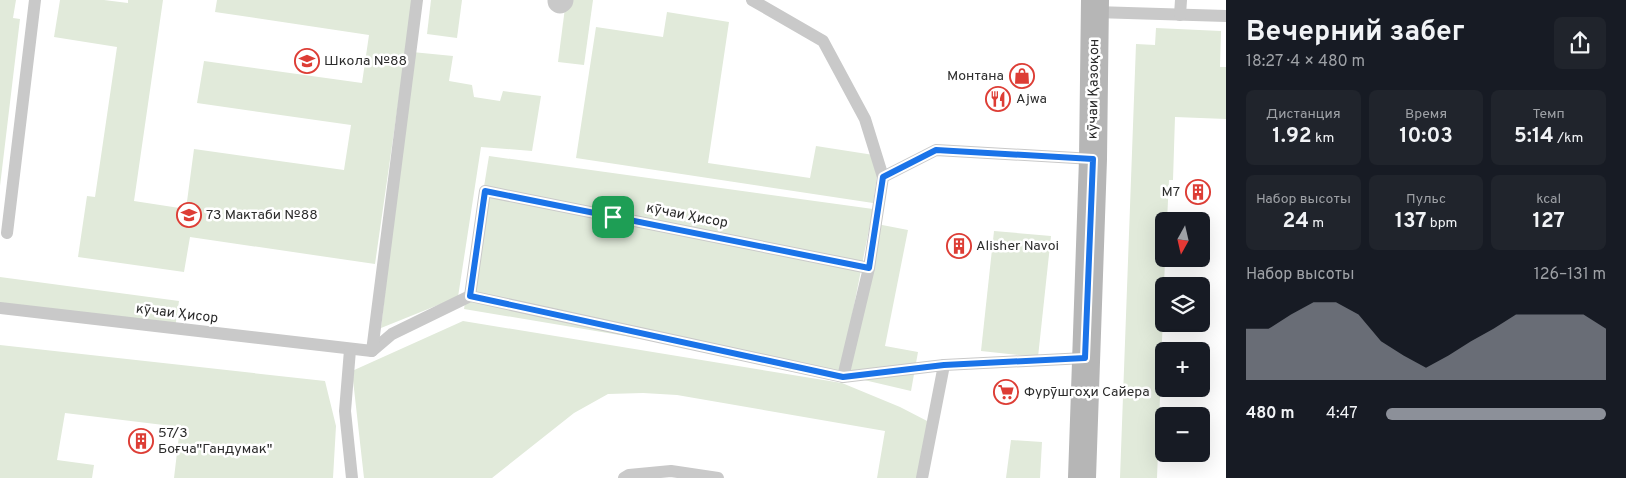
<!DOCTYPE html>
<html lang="ru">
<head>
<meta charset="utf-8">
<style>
  :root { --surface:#171b24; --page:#20242c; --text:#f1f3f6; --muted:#9ea1a6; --accent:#8c9099 }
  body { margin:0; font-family:Overpass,sans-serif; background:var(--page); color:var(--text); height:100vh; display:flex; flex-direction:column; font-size:19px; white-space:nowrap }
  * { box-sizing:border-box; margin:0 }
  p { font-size:16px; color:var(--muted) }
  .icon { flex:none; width:28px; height:28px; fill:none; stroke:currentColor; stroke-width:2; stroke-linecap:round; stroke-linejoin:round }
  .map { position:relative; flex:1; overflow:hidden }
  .side { display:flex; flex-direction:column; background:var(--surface); width:400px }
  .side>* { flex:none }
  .needle { width:32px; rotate:188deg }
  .buttons { position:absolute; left:1155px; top:212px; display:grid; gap:10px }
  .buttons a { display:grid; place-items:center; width:55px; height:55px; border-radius:8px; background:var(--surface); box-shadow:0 5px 20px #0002; font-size:25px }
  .pin { position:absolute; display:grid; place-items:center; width:42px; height:42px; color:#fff; margin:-21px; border-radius:10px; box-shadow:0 2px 8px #0006 }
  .round { display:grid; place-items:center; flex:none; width:52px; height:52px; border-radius:8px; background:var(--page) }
  .summary { display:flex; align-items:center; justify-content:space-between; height:85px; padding:0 20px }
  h1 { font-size:28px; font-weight:700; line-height:38px }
  .metrics { display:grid; grid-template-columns:repeat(3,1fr); gap:8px; height:85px; padding:5px 20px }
  .metrics div { display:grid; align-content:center; border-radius:8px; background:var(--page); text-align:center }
  .metrics b { font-size:21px; font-weight:700 }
  .metrics small { font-size:14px; font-weight:400 }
  .metrics p { font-size:14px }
  .chart { height:140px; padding:10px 20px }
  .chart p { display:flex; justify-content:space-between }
  .chart svg { width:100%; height:90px; margin-top:5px; fill:var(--accent); opacity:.7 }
  ul { padding:0 20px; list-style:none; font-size:16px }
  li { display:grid; grid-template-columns:80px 60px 1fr; align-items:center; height:38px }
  li i { height:12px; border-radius:6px; background:var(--accent) }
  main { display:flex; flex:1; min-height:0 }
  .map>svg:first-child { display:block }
  .green { fill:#e1eada }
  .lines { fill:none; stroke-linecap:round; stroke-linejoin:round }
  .lane { stroke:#c9c9c9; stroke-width:12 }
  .street { stroke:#c9c9c9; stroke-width:25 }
  .secondary { stroke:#b6b6b6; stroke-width:28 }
  .route-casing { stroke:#fff; stroke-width:10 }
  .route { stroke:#1a73e8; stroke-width:6 }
  .labels { text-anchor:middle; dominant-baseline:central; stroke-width:5; stroke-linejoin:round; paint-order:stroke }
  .poi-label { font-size:14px; fill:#2c2c2c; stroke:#fff; text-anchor:start }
  .street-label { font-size:14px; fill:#2c2c2c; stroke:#fff }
</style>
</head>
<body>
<main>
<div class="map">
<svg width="1226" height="478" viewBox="0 0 1226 478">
  <rect width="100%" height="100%" fill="#fff"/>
  <g class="green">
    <path d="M 0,0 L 16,0 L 13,18 L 20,19 L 0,186 Z"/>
    <path d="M 60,0 L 104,0 L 128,3 L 128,0 L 163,0 L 134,201 L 186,209 L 194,149 L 344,170 L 351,125 L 197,103 L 204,61 L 362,83 L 369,35 L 215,12 L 217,0 L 413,0 L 375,264 L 190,237 L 184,272 L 78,257 L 87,196 L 95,197 L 117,47 L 54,37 Z"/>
    <path d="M 431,0 L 462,0 L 457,38 L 427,34 Z"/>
    <path d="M 566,0 L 593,0 L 584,65 L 558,62 Z"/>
    <path d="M 667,12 L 729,22 L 708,163 L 810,178 L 816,146 L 880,156 L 873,203 L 576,158 L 596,27 L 663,37 Z"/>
    <path d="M 1156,28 L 1221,31 L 1220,67 L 1226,67 L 1226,119 L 1175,117 L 1173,180 L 1169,180 L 1167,221 L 1164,221 L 1164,259 L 1165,259 L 1157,478 L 1120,478 L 1136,44 L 1155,45 Z"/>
    <path d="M 412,52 L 453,56 L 449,81 L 472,85 L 474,97 L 500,101 L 503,91 L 541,96 L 532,151 L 481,147 L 458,297 L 381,328 Z"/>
    <path d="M 489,156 L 873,209 L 841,372 L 464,309 Z"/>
    <path d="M 877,224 L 908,230 L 885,346 L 918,352 L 911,391 L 847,376 Z"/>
    <path d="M 994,231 L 1051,236 L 1038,357 L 981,351 Z"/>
    <path d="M 0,277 L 179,301 L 175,328 L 0,305 Z"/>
    <path d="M 463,321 L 842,383 L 900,407 L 931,423 L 917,478 L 877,478 L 885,431 L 677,395 L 643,393 L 608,394 L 574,413 L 492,478 L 364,478 L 352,371 Z"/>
    <path d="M 0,345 L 325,381 L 336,426 L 333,478 L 174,478 L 180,427 L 65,413 L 57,460 L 94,465 L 92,478 L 0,478 Z"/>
    <path d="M 1011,440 L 1042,442 L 1040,478 L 1006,478 Z"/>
  </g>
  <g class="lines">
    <g class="lane">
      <path d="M 752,0 L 823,41 L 865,119 L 883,177"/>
      <path d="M 1095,12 L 1226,16"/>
      <path d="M 1180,15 L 1181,0"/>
      <path d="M 7,233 L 35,0"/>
      <path d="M 470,296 L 485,191 L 869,268"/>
      <path d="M 0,308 L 372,351 L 392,334 L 470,296 L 843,377"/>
      <path d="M 350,350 L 345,411 L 352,478"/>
      <path d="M 372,351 L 417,0"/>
      <path d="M 1085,358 L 944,365 L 843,377 L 869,268 L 883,177 L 936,150 L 1093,159"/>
      <path d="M 624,478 L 629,475 L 671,471 L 718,478"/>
      <path d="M 922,478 L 944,365"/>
    </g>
    <path class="street" d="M 560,1 L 561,0"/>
    <path class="secondary" d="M 1082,478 L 1093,159 L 1095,0"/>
  </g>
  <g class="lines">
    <defs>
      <path id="route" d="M 936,150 L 1093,159 L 1085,358 L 944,365 L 843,377 L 470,296 L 485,191 L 869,268 L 883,177 Z"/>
    </defs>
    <use href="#route" class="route-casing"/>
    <use href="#route" class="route"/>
  </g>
  <defs>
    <symbol id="school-ring" viewBox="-11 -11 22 22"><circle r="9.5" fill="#fff" stroke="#dd3d35" stroke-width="1.5"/><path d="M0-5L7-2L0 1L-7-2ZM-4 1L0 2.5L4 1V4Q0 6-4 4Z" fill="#dd3d35"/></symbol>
    <symbol id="shop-ring" viewBox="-11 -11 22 22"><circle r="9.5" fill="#fff" stroke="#dd3d35" stroke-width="1.5"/><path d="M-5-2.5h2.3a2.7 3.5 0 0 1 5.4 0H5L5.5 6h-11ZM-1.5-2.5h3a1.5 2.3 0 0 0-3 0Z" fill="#dd3d35"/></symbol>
    <symbol id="restaurant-ring" viewBox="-11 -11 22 22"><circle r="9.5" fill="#fff" stroke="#dd3d35" stroke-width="1.5"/><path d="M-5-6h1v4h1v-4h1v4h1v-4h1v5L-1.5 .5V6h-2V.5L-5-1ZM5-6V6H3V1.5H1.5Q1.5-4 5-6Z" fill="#dd3d35"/></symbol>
    <symbol id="building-ring" viewBox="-11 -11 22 22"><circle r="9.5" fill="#fff" stroke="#dd3d35" stroke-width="1.5"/><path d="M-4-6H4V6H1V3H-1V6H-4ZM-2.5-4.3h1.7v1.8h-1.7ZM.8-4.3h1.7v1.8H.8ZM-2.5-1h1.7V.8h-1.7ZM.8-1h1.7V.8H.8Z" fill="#dd3d35"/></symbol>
    <symbol id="supermarket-ring" viewBox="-11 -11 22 22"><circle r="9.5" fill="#fff" stroke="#dd3d35" stroke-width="1.5"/><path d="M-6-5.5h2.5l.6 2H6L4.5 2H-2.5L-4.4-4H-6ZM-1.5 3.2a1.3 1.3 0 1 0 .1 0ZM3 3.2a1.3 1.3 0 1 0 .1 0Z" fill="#dd3d35"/></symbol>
  </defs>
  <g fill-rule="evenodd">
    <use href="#school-ring" x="293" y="47" width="28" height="28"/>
    <use href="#shop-ring" x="1008" y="62" width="28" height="28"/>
    <use href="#restaurant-ring" x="984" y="85" width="28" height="28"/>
    <use href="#building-ring" x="1184" y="178" width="28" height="28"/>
    <use href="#school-ring" x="175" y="201" width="28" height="28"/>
    <use href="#building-ring" x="945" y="232" width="28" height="28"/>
    <use href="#supermarket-ring" x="992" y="378" width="28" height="28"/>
    <use href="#building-ring" x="127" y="427" width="28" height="28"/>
  </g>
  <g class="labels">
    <g class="poi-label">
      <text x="324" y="61">Школа №88</text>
      <text x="1004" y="76" text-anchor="end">Монтана</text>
      <text x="1016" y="99">Ajwa</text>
      <text x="1180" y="192" text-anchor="end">М7</text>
      <text x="206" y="215">73 Мактаби №88</text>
      <text x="976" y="246">Alisher Navoi</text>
      <text x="1024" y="392">Фурӯшгоҳи Сайера</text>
      <text x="158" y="433">57/3<tspan x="158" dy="16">Боғча"Гандумак"</tspan></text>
    </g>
    <g class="street-label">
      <text transform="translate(1094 89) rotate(-89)">кӯчаи Қазоқон</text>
      <text transform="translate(687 216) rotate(11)">кӯчаи Ҳисор</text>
      <text transform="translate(177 314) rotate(7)">кӯчаи Ҳисор</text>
    </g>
  </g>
</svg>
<div class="buttons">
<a><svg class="needle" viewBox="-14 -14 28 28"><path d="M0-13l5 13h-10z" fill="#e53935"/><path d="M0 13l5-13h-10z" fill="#9ea1a6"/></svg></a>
<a><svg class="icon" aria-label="layers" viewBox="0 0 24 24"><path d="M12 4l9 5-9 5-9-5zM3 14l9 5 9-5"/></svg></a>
<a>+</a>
<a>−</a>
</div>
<div class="pin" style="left:613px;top:217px;background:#1e9e55"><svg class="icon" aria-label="arrive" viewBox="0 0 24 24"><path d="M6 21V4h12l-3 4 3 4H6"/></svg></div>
</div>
<section class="side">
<div class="summary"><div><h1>Вечерний забег</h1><p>18:27 · 4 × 480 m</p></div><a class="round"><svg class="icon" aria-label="share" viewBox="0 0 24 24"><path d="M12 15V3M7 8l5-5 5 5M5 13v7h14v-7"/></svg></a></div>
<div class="metrics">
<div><p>Дистанция</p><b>1.92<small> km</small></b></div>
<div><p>Время</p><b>10:03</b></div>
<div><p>Темп</p><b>5:14<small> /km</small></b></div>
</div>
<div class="metrics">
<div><p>Набор высоты</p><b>24<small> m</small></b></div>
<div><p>Пульс</p><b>137<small> bpm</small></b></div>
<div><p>kcal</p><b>127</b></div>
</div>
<div class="chart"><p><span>Набор высоты</span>126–131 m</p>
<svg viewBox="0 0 160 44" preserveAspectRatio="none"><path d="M0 44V19L10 19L20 12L30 6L40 6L50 12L60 25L70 32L80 38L90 32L100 25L110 19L120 12L130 12L140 12L150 12L160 19V44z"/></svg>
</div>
<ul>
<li><b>480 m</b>4:47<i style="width:100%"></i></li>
</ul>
</section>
</main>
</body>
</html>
